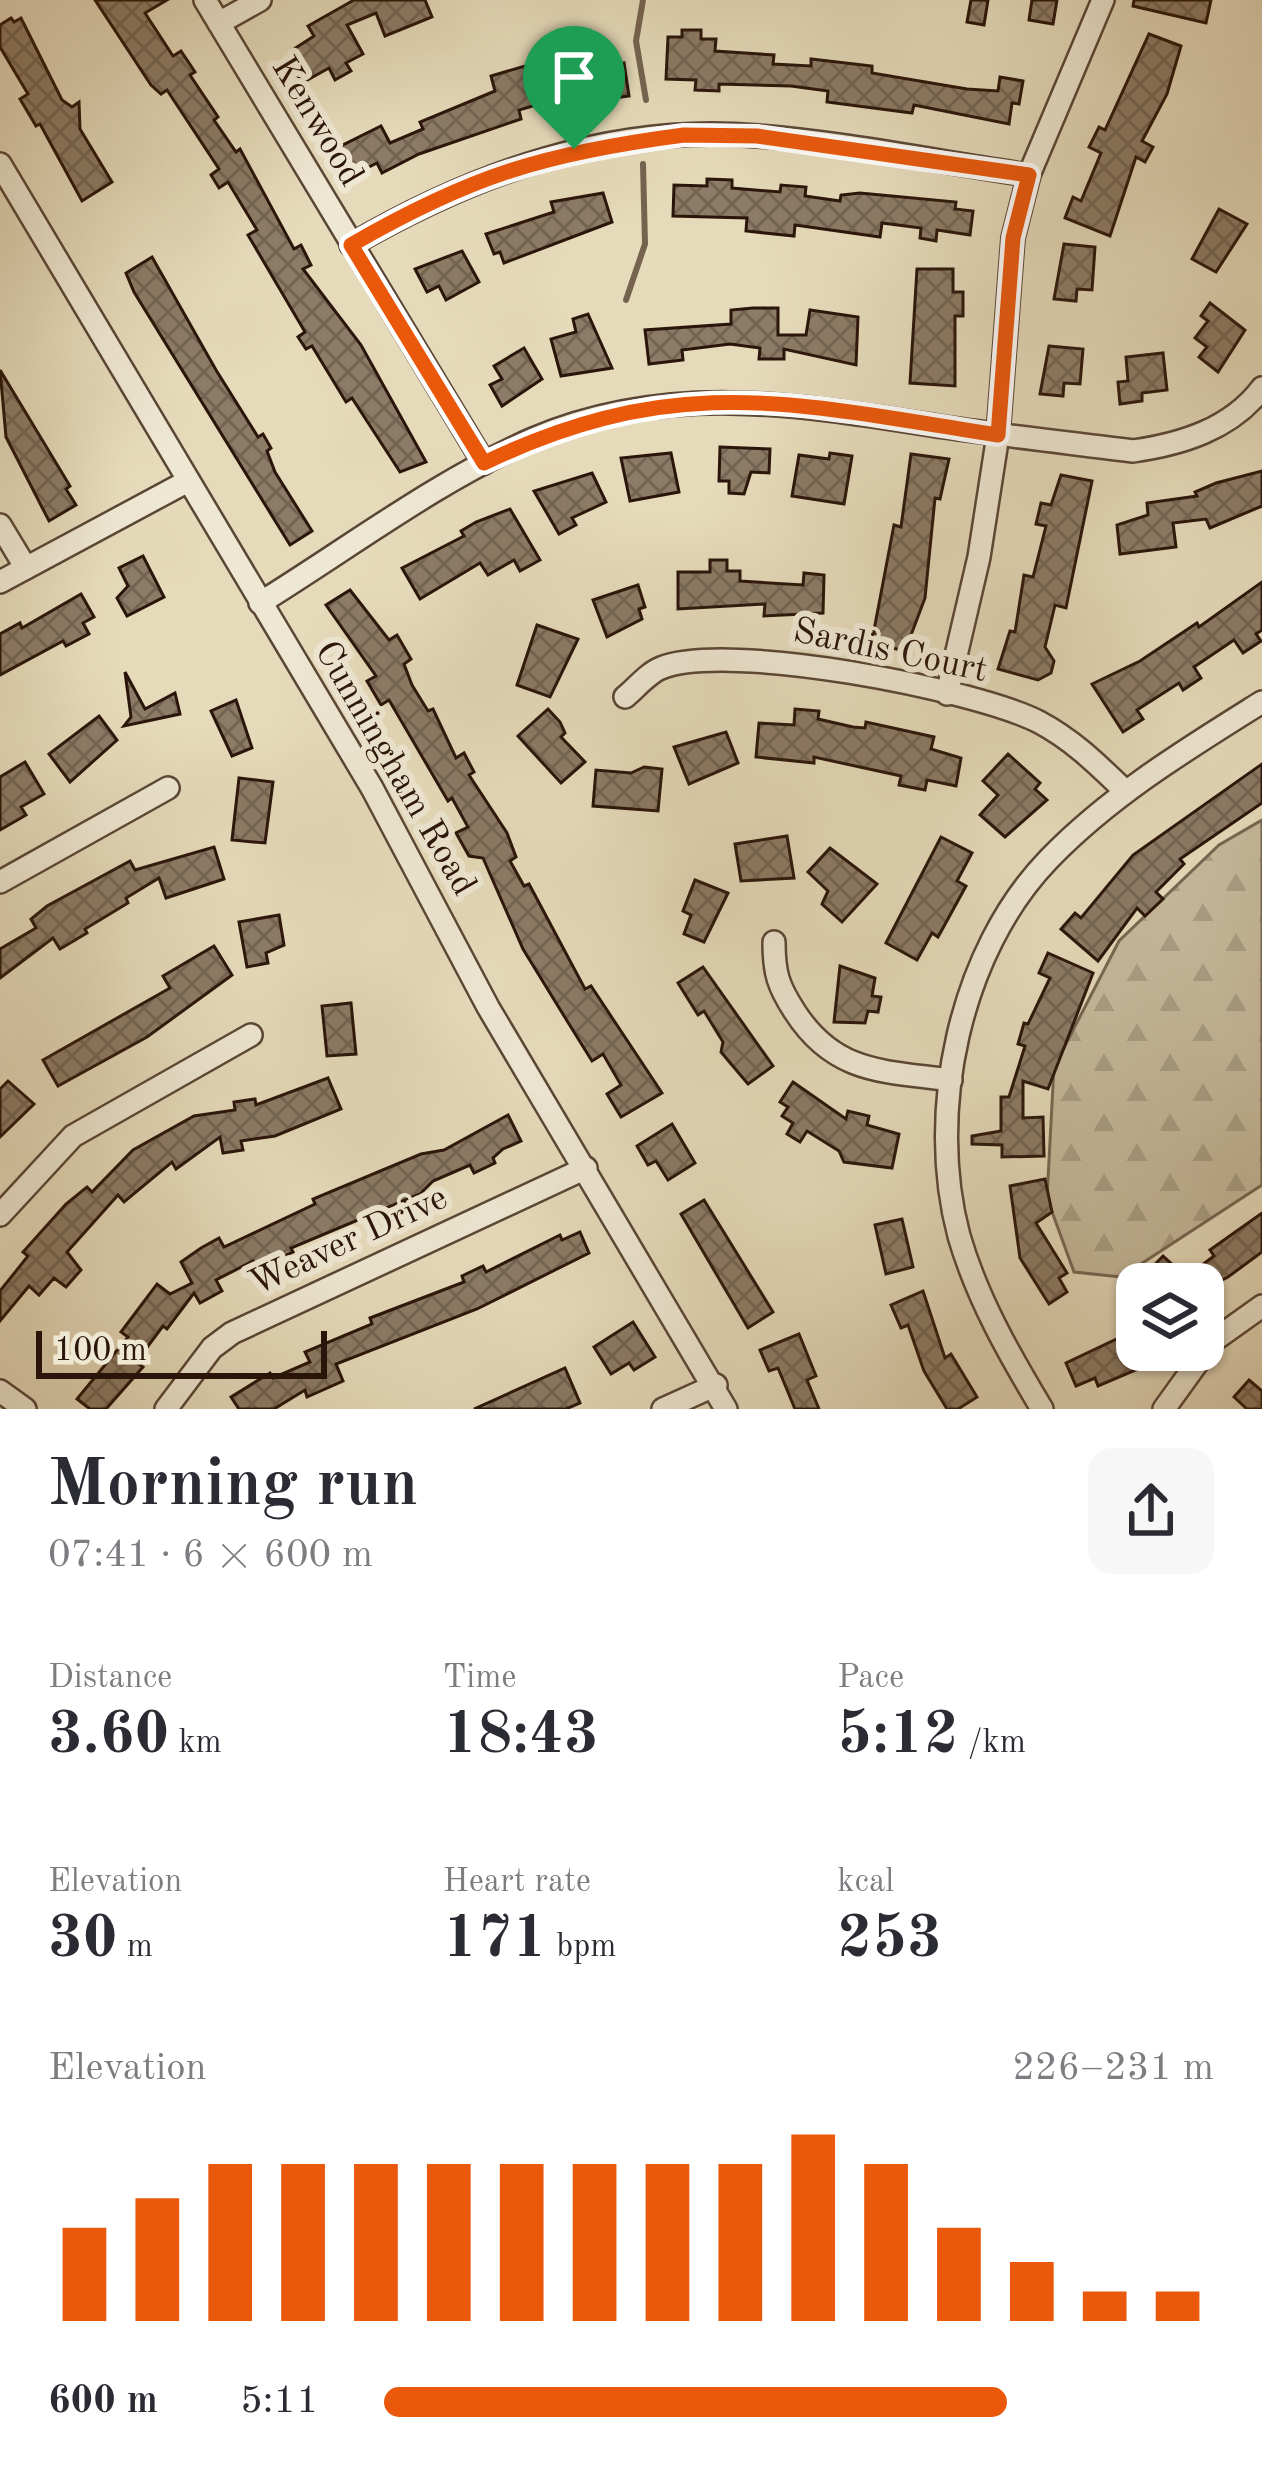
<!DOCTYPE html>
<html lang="en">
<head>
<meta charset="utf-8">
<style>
  :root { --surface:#fff; --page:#f7f7f7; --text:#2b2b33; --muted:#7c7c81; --accent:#ea580c }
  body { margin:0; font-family:"Old Standard TT",serif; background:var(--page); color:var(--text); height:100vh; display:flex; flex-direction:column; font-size:45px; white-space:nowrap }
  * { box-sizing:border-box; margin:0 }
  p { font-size:39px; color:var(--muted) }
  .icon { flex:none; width:66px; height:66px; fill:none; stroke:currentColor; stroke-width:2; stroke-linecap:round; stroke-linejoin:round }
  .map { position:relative; height:1409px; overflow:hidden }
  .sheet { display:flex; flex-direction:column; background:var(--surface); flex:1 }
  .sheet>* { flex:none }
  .controls { position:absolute; left:1116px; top:1263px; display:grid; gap:24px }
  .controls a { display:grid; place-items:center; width:108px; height:108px; border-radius:24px; background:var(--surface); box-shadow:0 3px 9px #0004; font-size:60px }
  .scale { position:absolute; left:36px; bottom:30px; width:291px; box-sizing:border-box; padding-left:12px; border:6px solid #2b150a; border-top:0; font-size:33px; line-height:42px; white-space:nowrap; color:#2b150a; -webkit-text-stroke:9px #eee7d2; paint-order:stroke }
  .pin { position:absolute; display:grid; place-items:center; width:102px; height:102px; color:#fff; margin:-123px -51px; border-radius:50% 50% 50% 0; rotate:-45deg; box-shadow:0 0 12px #0007 }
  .pin .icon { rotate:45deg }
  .round { display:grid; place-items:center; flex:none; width:126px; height:126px; border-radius:24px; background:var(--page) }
  .headline { display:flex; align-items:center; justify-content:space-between; height:204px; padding:0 48px }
  h1 { font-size:66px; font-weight:800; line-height:90px }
  .stats { display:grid; grid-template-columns:repeat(3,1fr); gap:18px; height:204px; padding:12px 48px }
  .stats div { display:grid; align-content:center }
  .stats b { font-size:60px; font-weight:800 }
  .stats small { font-size:33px; font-weight:400 }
  .stats p { font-size:33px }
  .chart { height:336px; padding:24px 48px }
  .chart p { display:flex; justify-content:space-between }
  .chart svg { width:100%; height:216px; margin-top:12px; stroke:var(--accent); stroke-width:6 }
  ul { padding:0 48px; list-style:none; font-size:39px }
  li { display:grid; grid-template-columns:192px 144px 1fr; align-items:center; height:90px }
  li i { height:30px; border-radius:15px; background:var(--accent) }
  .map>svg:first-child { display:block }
  .forest { fill:url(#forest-firs); stroke:#786753; stroke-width:3 }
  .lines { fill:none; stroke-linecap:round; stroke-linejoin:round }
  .stream { stroke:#756350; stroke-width:6 }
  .building { fill:url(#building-cross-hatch); stroke:#2b150a; stroke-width:3 }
  .street-casing { stroke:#5a4636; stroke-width:26 }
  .street { stroke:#eee7d2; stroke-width:21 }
  .route-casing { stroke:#fff; stroke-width:24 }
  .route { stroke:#ea580c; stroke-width:15 }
  .labels { text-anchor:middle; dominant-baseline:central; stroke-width:12; stroke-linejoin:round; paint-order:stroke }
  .street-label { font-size:36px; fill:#2b150a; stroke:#eee7d2 }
</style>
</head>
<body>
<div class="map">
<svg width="1262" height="1409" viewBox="0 0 1262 1409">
  <defs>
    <pattern id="forest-firs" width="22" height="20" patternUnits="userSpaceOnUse" patternTransform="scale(3)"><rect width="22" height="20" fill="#c5b99c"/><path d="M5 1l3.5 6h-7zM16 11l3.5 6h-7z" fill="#a99e85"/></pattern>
    <pattern id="building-cross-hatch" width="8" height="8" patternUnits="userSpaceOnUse" patternTransform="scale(3)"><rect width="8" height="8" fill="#8c7b66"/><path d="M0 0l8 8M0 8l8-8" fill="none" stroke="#736452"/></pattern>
  </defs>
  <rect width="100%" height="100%" fill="#e5daba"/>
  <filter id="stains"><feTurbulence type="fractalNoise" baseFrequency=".00167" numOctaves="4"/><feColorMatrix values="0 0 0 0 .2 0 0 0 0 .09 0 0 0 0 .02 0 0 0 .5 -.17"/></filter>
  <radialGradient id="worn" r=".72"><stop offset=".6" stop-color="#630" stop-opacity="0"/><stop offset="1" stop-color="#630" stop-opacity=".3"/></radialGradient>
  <path class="forest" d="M 1262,820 L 1262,1185 L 1121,1277 L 1074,1272 L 1047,1198 L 1054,1067 L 1119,941 L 1219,845 Z"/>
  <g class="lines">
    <g class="stream">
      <path d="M 643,0 L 636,41 L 646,100"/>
      <path d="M 626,300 L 645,244 L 643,164"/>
    </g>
  </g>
  <g class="building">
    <path d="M 95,0 L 167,0 L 145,13 L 173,56 L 181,51 L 195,72 L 190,75 L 218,117 L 214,120 L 236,152 L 240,149 L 294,249 L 301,245 L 311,265 L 303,269 L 361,345 L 426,462 L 400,472 L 352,398 L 346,402 L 312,346 L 306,349 L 298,337 L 305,332 L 248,235 L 257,230 L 228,182 L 219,188 L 211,175 L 219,169 L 167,90 L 161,94 L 151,85 Z"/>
    <path d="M 354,0 L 425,0 L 432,17 L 385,36 L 376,13 L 347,25 L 363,54 L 346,63 L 351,71 L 335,80 L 329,68 L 302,83 L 289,60 L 295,57 L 291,51 L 314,36 L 308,26 Z"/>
    <path d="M 971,0 L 988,0 L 984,25 L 967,22 Z"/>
    <path d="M 1032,0 L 1057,0 L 1053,24 L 1029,20 Z"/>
    <path d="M 1134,0 L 1211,0 L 1206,23 L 1133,6 Z"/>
    <path d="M 11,18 L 14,22 L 21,18 L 62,100 L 72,107 L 79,102 L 80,129 L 112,182 L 82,201 L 40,124 L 36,126 L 20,99 L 28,94 L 0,47 L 0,25 Z"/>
    <path d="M 682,30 L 701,30 L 701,39 L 716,39 L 715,51 L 774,55 L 773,64 L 811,66 L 811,59 L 872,66 L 872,73 L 967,89 L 998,91 L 1000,77 L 1023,81 L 1019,104 L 1012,103 L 1009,124 L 914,105 L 912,113 L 827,102 L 828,91 L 791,86 L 719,84 L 719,91 L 695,90 L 696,80 L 666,79 L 668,37 L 682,37 Z"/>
    <path d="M 1149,34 L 1181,46 L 1167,94 L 1142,141 L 1153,147 L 1145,162 L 1136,157 L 1110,236 L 1065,218 L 1073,197 L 1081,201 L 1101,153 L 1089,147 L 1099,127 L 1105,130 Z"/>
    <path d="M 535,63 L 546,102 L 519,110 L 521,119 L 419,154 L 382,173 L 377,163 L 355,174 L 341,146 L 381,126 L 390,143 L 423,129 L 420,122 L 495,91 L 491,76 Z"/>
    <path d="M 624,63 L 629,96 L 576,103 L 572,80 L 590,77 L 589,68 Z"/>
    <path d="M 707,179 L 732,180 L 732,188 L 780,192 L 781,185 L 806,187 L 805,196 L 840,201 L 841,195 L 860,193 L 956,202 L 955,209 L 973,211 L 970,235 L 937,230 L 936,241 L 920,238 L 921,228 L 882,223 L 880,237 L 795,225 L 794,236 L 746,231 L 747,218 L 673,216 L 674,185 L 707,186 Z"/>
    <path d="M 603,193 L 612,222 L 504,263 L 500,252 L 494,254 L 486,234 L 554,212 L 551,202 Z"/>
    <path d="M 1219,209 L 1247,224 L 1216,272 L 1192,259 Z"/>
    <path d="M 1064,244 L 1095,247 L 1092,290 L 1077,289 L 1076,301 L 1054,299 Z"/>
    <path d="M 462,251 L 479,282 L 446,300 L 439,286 L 427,292 L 415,269 Z"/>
    <path d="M 152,257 L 216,370 L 258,437 L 263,434 L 271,448 L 267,451 L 275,472 L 312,531 L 290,545 L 134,292 L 126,273 Z"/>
    <path d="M 917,269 L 953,269 L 953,292 L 963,292 L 963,316 L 955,316 L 955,386 L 910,383 Z"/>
    <path d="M 1210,303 L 1245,330 L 1218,372 L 1199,357 L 1207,347 L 1195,338 L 1208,321 L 1201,316 Z"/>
    <path d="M 753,308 L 778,308 L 778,335 L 806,335 L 810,310 L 858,317 L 856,365 L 784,349 L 784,359 L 759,359 L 760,348 L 730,344 L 682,350 L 683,360 L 649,364 L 645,330 L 731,324 L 731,310 Z"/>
    <path d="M 588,314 L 612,368 L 561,376 L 551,339 L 576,332 L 573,319 Z"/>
    <path d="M 1049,346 L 1083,349 L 1080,384 L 1064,383 L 1063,396 L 1040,394 Z"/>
    <path d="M 524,348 L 542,379 L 502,406 L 490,385 L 502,379 L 494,366 Z"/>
    <path d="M 1163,353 L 1167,390 L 1142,393 L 1142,401 L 1120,404 L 1118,382 L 1128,381 L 1126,357 Z"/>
    <path d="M 0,370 L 70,486 L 66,489 L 76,505 L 49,521 L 6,437 Z"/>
    <path d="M 720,447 L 770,449 L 769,473 L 751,472 L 744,494 L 729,493 L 729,481 L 719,481 Z"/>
    <path d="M 671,453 L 679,492 L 630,501 L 621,458 Z"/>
    <path d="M 830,453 L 852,456 L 844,504 L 792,496 L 799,455 L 829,459 Z"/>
    <path d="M 911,454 L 949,459 L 940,499 L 935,498 L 925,598 L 905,651 L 875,644 L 874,630 L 894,525 L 901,527 Z"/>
    <path d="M 1262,471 L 1262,506 L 1210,528 L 1206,519 L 1173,523 L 1176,547 L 1120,554 L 1117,525 L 1148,515 L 1147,503 L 1197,496 L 1195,492 L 1216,483 Z"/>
    <path d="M 592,473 L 606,502 L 572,518 L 576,525 L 559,534 L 534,491 Z"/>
    <path d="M 1061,475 L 1092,481 L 1066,608 L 1055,605 L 1045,647 L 1054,661 L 1051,673 L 1038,680 L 998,669 L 1010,631 L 1015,632 L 1024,575 L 1033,577 L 1046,526 L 1036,524 L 1041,503 L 1051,505 Z"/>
    <path d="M 510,509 L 540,560 L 520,571 L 514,560 L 488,575 L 480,563 L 420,599 L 402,568 L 464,536 L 461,531 L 476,522 Z"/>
    <path d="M 143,556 L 164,597 L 127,616 L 117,598 L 128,586 L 119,568 Z"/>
    <path d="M 710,560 L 727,560 L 727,571 L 740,571 L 740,581 L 803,585 L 804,573 L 824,575 L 823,613 L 764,616 L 765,604 L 678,609 L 678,572 L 710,572 Z"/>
    <path d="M 1262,582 L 1262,630 L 1256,634 L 1261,641 L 1243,653 L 1234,640 L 1194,667 L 1201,678 L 1183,690 L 1179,683 L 1137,710 L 1143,719 L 1123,732 L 1092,684 L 1140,661 L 1197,623 L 1199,627 Z"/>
    <path d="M 638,585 L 645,607 L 639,609 L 642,619 L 607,637 L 593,600 Z"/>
    <path d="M 350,590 L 389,640 L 397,635 L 411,659 L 404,664 L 412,685 L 428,711 L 433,709 L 456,758 L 464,753 L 474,772 L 469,775 L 507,833 L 516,857 L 510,861 L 524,886 L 529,884 L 585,989 L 591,986 L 662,1093 L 621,1117 L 607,1094 L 621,1085 L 603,1054 L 592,1061 L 569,1024 L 523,949 L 483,858 L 469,856 L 456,833 L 468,827 L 452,798 L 448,801 L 389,700 L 381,705 L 367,681 L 376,676 L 326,605 Z"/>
    <path d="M 81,594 L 94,617 L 83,623 L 89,634 L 66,646 L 63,641 L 0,675 L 0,634 L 20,623 L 22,628 Z"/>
    <path d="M 537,625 L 578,639 L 550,697 L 517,685 Z"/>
    <path d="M 125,672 L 145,709 L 175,693 L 180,714 L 124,726 L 131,717 Z"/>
    <path d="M 236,700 L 252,748 L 232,756 L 211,711 Z"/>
    <path d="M 548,709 L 560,722 L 565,733 L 561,737 L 585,762 L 561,783 L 518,736 Z"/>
    <path d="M 795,709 L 819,711 L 818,719 L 853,727 L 865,728 L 866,722 L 934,737 L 931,749 L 961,758 L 956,786 L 927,780 L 925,790 L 899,785 L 901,776 L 814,757 L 814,763 L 756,757 L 759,723 L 794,725 Z"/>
    <path d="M 99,716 L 117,740 L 70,782 L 49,754 Z"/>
    <path d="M 726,732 L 738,763 L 689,784 L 674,747 Z"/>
    <path d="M 1008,754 L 1040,783 L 1035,789 L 1047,800 L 1005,837 L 980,815 L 998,795 L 983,781 Z"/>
    <path d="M 25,762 L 44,794 L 21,807 L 26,815 L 0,830 L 0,777 Z"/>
    <path d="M 1262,764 L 1262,803 L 1180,859 L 1184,864 L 1156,892 L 1163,899 L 1145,916 L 1137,908 L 1098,961 L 1061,929 L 1075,913 L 1081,918 L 1133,855 Z"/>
    <path d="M 644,767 L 662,769 L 658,811 L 593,806 L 596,770 L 631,773 Z"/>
    <path d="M 239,778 L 273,782 L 265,843 L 232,840 Z"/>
    <path d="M 787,836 L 794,878 L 741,881 L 735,844 Z"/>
    <path d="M 941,837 L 972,853 L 957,881 L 966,886 L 938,937 L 932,933 L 917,960 L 886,943 Z"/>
    <path d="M 214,847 L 224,879 L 166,898 L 159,878 L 126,898 L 128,903 L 85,929 L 87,933 L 60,949 L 53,938 L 0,978 L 0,949 L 36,928 L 31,919 L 47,906 L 130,861 L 135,870 Z"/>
    <path d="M 830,848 L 877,884 L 842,922 L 822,904 L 828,891 L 808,872 Z"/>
    <path d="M 695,880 L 728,893 L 704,942 L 684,934 L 691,915 L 683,911 Z"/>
    <path d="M 279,915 L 284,945 L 266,953 L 268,963 L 247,967 L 239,922 Z"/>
    <path d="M 214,946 L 232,975 L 147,1037 L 58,1086 L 43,1060 L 170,988 L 163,976 Z"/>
    <path d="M 1048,953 L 1093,973 L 1048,1089 L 1023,1081 L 1023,1118 L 1043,1117 L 1044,1156 L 1002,1157 L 1002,1145 L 972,1144 L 972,1136 L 1001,1131 L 1001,1097 L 1009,1097 L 1025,1046 L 1018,1044 L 1024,1023 L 1028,1024 L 1050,978 L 1039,973 Z"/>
    <path d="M 840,966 L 875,978 L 872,996 L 881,997 L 878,1012 L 868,1011 L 865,1023 L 834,1022 Z"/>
    <path d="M 703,967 L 773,1066 L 748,1084 L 721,1052 L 723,1042 L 704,1011 L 698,1015 L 678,983 Z"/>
    <path d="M 351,1003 L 356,1054 L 327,1056 L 322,1006 Z"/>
    <path d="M 328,1078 L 341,1109 L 275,1136 L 241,1141 L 243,1150 L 223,1153 L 220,1137 L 176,1169 L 172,1162 L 124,1202 L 118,1195 L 67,1252 L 81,1270 L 66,1287 L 54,1278 L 39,1295 L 29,1286 L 0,1321 L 0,1291 L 28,1256 L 23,1252 L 66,1204 L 87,1187 L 92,1192 L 133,1150 L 194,1116 L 235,1110 L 234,1102 L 255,1099 L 256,1105 Z"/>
    <path d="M 8,1081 L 34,1104 L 0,1137 L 0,1089 Z"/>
    <path d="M 793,1082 L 846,1119 L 848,1111 L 869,1116 L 867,1125 L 899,1134 L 892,1168 L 844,1162 L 839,1151 L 807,1131 L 800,1142 L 787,1134 L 793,1123 L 782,1116 L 788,1107 L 780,1102 Z"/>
    <path d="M 508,1115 L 521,1141 L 503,1149 L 493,1158 L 495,1163 L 474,1173 L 470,1165 L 433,1181 L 420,1194 L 291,1248 L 293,1252 L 257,1268 L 253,1261 L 216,1280 L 222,1291 L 200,1303 L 194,1293 L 167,1329 L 163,1326 L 136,1362 L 143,1367 L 106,1409 L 90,1409 L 77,1399 L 128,1337 L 121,1332 L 157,1284 L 170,1294 L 192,1283 L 181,1262 L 201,1248 L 219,1238 L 224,1247 L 315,1204 L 313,1199 L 421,1154 L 444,1150 Z"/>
    <path d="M 672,1124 L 695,1163 L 668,1180 L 656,1161 L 648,1165 L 637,1146 Z"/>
    <path d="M 1045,1179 L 1052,1212 L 1036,1223 L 1067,1273 L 1059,1278 L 1067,1292 L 1049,1304 L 1020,1258 L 1010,1186 Z"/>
    <path d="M 704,1200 L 773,1312 L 748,1328 L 681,1214 Z"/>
    <path d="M 1262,1213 L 1262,1252 L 1228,1277 L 1214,1284 L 1136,1284 L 1163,1256 L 1186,1277 L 1214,1256 L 1210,1250 Z"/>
    <path d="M 902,1219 L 913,1267 L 886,1274 L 875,1225 Z"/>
    <path d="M 580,1232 L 589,1253 L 477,1309 L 336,1364 L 343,1381 L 307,1397 L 305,1390 L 274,1409 L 239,1409 L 231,1397 L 270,1373 L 273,1378 L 310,1362 L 305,1352 L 372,1324 L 370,1318 L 464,1282 L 462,1276 L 483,1266 L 486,1272 L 560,1235 L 562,1240 Z"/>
    <path d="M 923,1291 L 945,1358 L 951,1354 L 977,1397 L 958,1409 L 947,1409 L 924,1371 L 908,1325 L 901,1328 L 891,1305 Z"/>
    <path d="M 633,1322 L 655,1357 L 634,1370 L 629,1363 L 611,1374 L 594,1347 Z"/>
    <path d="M 799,1334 L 816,1376 L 807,1380 L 819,1409 L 795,1409 L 778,1368 L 769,1371 L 760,1350 Z"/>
    <path d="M 1123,1336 L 1138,1369 L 1098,1386 L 1095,1378 L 1076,1386 L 1066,1363 Z"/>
    <path d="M 565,1368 L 580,1403 L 566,1409 L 474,1409 Z"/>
    <path d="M 1249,1380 L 1262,1391 L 1262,1409 L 1247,1409 L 1234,1397 Z"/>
  </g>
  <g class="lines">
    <defs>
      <g id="street">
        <path d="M 205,0 L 484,463"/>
        <path d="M 219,23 L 260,0"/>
        <path d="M 0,164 L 372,788 L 488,1007 L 726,1409"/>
        <path d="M 351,245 C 475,173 612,123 758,136 C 848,143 939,162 1029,175"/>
        <path d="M 0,525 L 26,568"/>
        <path d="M 0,582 L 188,481"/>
        <path d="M 260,603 C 349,548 437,481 533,439 C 669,381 803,405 944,427 C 1007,436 1070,443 1133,451 C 1182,444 1231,429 1262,388"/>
        <path d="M 947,694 L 979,557 L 998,435 L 1013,238 L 1029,175 L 1103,0"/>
        <path d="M 625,697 C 635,689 648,673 661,668 C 727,641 975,689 1039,722 C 1073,740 1098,765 1125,791"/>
        <path d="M 0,882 L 168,788"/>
        <path d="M 774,942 C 774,973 778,986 795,1012 C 835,1074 884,1071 951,1080"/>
        <path d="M 0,1215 L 73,1136 L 251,1035"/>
        <path d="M 0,1391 L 25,1409"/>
        <path d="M 166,1409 L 212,1348 L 232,1333 L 586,1168"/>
        <path d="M 663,1409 L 716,1385"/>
        <path d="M 1042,1409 C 1009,1354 977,1298 959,1236 C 926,1113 959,952 1049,859 C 1111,795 1187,749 1262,702"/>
        <path d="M 1164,1409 L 1213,1341 L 1262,1306"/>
      </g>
    </defs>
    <use href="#street" class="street-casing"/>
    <use href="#street" class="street"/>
  </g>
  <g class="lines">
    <defs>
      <path id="route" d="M 684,135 L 757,136 L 1029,175 L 1013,238 L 998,435 C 796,404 678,370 484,463 L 351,245 C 472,175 546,153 684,135 Z"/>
    </defs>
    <use href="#route" class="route-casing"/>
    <use href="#route" class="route"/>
  </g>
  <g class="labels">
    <g class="street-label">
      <text transform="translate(316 122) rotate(59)">Kenwood</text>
      <text transform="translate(890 652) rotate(12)">Sardis Court</text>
      <text transform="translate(394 769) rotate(60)">Cunningham Road</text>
      <text transform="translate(349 1242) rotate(-25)">Weaver Drive</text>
    </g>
  </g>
  <rect width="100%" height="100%" filter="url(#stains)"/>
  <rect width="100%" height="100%" fill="url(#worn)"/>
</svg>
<div class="controls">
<a><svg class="icon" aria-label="layers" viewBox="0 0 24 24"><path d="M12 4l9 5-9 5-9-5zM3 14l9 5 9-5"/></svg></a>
</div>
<div class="scale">100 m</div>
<div class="pin" style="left:574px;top:149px;background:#1e9e55"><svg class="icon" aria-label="arrive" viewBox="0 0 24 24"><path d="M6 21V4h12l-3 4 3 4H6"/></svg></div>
</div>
<section class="sheet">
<div class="headline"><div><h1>Morning run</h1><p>07:41 · 6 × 600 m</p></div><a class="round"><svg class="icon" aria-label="share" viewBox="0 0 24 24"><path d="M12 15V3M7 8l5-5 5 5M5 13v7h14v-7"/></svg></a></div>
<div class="stats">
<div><p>Distance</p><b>3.60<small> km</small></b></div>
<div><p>Time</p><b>18:43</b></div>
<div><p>Pace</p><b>5:12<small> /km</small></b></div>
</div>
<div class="stats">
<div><p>Elevation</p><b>30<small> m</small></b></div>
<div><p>Heart rate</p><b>171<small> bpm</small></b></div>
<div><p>kcal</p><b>253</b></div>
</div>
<div class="chart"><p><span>Elevation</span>226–231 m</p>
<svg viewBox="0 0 160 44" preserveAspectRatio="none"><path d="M5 44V25M15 44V19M25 44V12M35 44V12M45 44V12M55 44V12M65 44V12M75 44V12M85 44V12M95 44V12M105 44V6M115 44V12M125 44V25M135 44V32M145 44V38M155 44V38"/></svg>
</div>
<ul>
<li><b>600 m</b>5:11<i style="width:75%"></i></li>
</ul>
</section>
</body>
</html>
